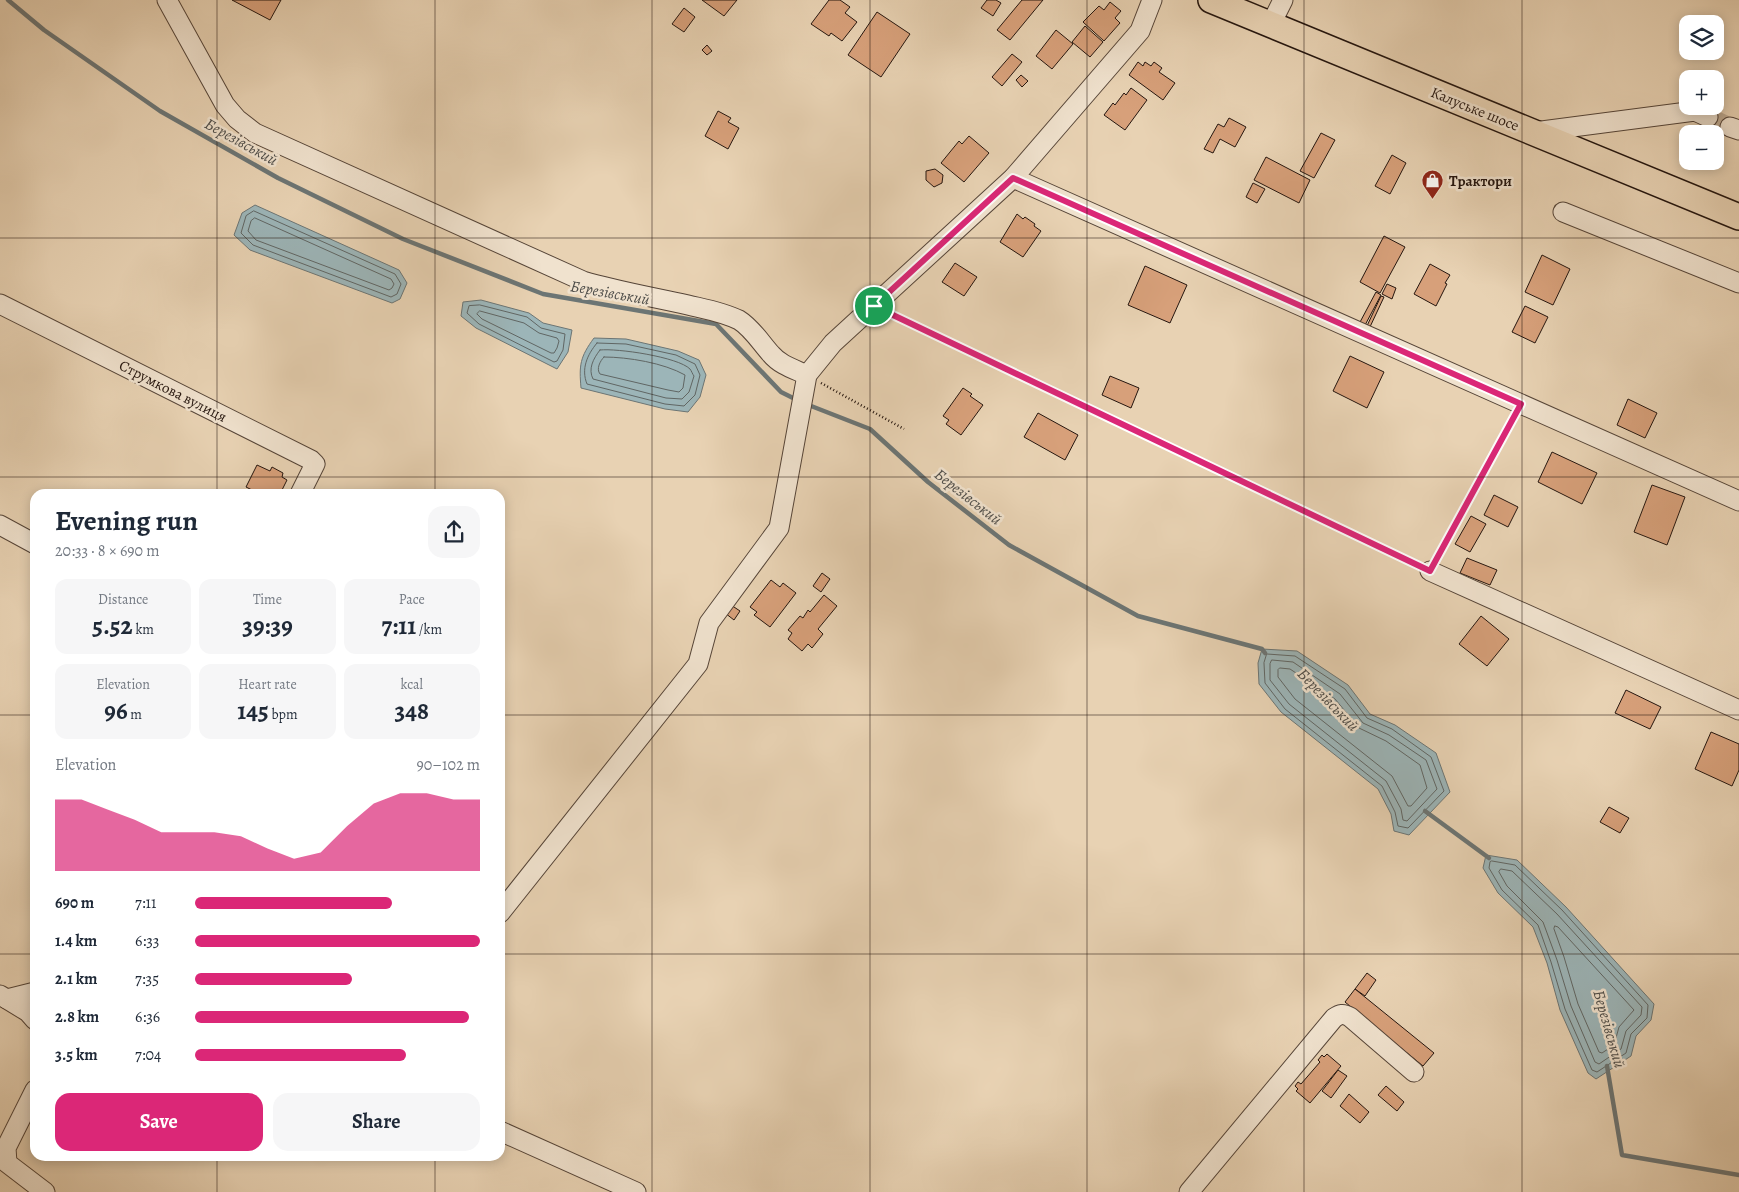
<!DOCTYPE html>
<html lang="en">
<head>
<meta charset="utf-8">
<style>
  :root { --surface:#fff; --page:#f6f6f7; --text:#1f2937; --muted:#747a83; --accent:#db2777 }
  body { margin:0; font-family:Alegreya,serif; background:var(--page); color:var(--text); height:100vh; display:flex; flex-direction:column; font-size:19px; white-space:nowrap }
  * { box-sizing:border-box; margin:0 }
  p { font-size:16px; color:var(--muted) }
  .icon { flex:none; width:28px; height:28px; fill:none; stroke:currentColor; stroke-width:2; stroke-linecap:round; stroke-linejoin:round }
  .map { position:relative; flex:1; overflow:hidden }
  .side { position:absolute; left:30px; top:489px; width:475px; height:672px; display:flex; flex-direction:column; background:var(--surface); border-radius:15px; box-shadow:0 2px 12px #0003 }
  .side>* { flex:none }
  .tools { position:absolute; left:1679px; top:15px; display:grid; gap:10px }
  .tools a { display:grid; place-items:center; width:45px; height:45px; border-radius:10px; background:var(--surface); box-shadow:0 2px 12px #0003; font-size:25px }
  .pin { position:absolute; display:grid; place-items:center; width:42px; height:42px; color:#fff; margin:-21px; border:2px solid #fff; border-radius:50%; box-shadow:0 1px 5px #0007 }
  .round { display:grid; place-items:center; flex:none; width:52px; height:52px; border-radius:15px; background:var(--page) }
  .summary { display:flex; align-items:center; justify-content:space-between; height:85px; padding:0 25px }
  h1 { font-size:28px; font-weight:700; line-height:38px }
  .stats { display:grid; grid-template-columns:repeat(3,1fr); gap:8px; height:85px; padding:5px 25px }
  .stats div { display:grid; align-content:center; border-radius:12px; background:var(--page); text-align:center }
  .stats b { font-size:25px; font-weight:700 }
  .stats small { font-size:14px; font-weight:400 }
  .stats p { font-size:14px }
  .chart { height:140px; padding:10px 25px }
  .chart p { display:flex; justify-content:space-between }
  .chart svg { width:100%; height:90px; margin-top:5px; fill:var(--accent); opacity:.7 }
  .action { display:flex; gap:10px; margin-top:auto; padding:10px 25px }
  .action a { flex:1; height:58px; border-radius:15px; background:var(--accent); color:#fff; font-size:20px; font-weight:700; line-height:58px; text-align:center }
  .action a+a { background:var(--page); color:var(--text) }
  ul { padding:0 25px; list-style:none; font-size:16px }
  li { display:grid; grid-template-columns:80px 60px 1fr; align-items:center; height:38px }
  li i { height:12px; border-radius:6px; background:var(--accent) }
  .map>svg:first-child { display:block }
  .water { fill:#9cb5b8; stroke:#6c7574 }
  .lines { fill:none; stroke-linecap:round; stroke-linejoin:round }
  .shore { stroke:#606664; stroke-width:1 }
  .stream { stroke:#6c7574; stroke-width:4.5 }
  .building { fill:#d7a07a; stroke:#25160f }
  .minor-tunnel { stroke:#c1ac92; stroke-width:19; stroke-dasharray:19 9; stroke-linecap:butt }
  .minor-casing { stroke:#564538; stroke-width:21 }
  .major-casing { stroke:#25160f; stroke-width:28 }
  .path { stroke:#25160f; stroke-width:2.5; stroke-dasharray:1 2.5; stroke-linecap:butt }
  .minor { stroke:#f0e2ce; stroke-width:19 }
  .major { stroke:#e8d2b3; stroke-width:25 }
  .route-casing { stroke:#fff; stroke-width:10 }
  .route { stroke:#db2777; stroke-width:6 }
  .grid { fill:none; stroke:#25160f; stroke-width:1; stroke-opacity:0.55 }
  .labels { text-anchor:middle; dominant-baseline:central; stroke-width:5; stroke-linejoin:round; paint-order:stroke }
  .street-label { font-size:15px; fill:#25160f; stroke:#f0e2ce }
  .poi-label { font-size:15px; font-weight:bold; fill:#25160f; stroke:#f0e2ce; text-anchor:start }
  .water-label { font-size:16px; font-style:italic; fill:#4f4e4a; stroke:#f0e2ce }
</style>
</head>
<body>
<div class="map">
<svg width="1739" height="1192" viewBox="0 0 1739 1192">
  <rect width="100%" height="100%" fill="#e8d2b3"/>
  <filter id="stains"><feTurbulence type="fractalNoise" baseFrequency=".004" numOctaves="4"/><feColorMatrix values="0 0 0 0 .2 0 0 0 0 .09 0 0 0 0 .02 0 0 0 .5 -.17"/></filter>
  <radialGradient id="worn" r=".72"><stop offset=".6" stop-color="#630" stop-opacity="0"/><stop offset="1" stop-color="#630" stop-opacity=".3"/></radialGradient>
  <g class="water">
    <path d="M 255,205 L 399,270 L 407,283 L 400,299 L 392,303 L 250,250 L 234,235 L 242,213 Z"/>
    <path d="M 481,300 L 529,313 L 543,323 L 572,330 L 568,352 L 557,369 L 476,328 L 461,316 L 463,302 Z"/>
    <path d="M 594,338 L 626,339 L 678,351 L 699,360 L 706,375 L 700,397 L 688,412 L 665,409 L 581,388 C 579,365 580,357 594,338 Z"/>
    <path d="M 1262,649 L 1297,651 L 1348,685 L 1370,714 L 1395,725 L 1436,753 L 1450,792 L 1409,835 L 1394,831 L 1391,814 L 1378,789 L 1281,712 L 1259,684 L 1258,663 Z"/>
    <path d="M 1486,855 L 1517,860 L 1566,907 L 1654,1004 L 1651,1020 L 1636,1036 L 1631,1056 L 1596,1079 L 1588,1073 L 1560,1010 L 1547,963 L 1533,927 L 1498,893 L 1483,868 Z"/>
  </g>
  <g class="lines">
    <g class="shore">
      <path d="M 254,211 L 395,274 L 401,284 L 397,294 L 391,297 L 253,245 L 241,233 L 246,216 Z"/>
      <path d="M 255,218 L 391,279 L 394,284 L 392,288 L 389,290 L 256,240 L 248,231 L 251,221 Z"/>
      <path d="M 480,305 L 527,317 L 541,328 L 565,334 L 563,350 L 557,361 L 554,362 L 479,324 L 467,313 L 469,306 Z"/>
      <path d="M 480,311 L 524,323 L 539,333 L 557,338 L 559,341 L 557,348 L 554,353 L 551,353 L 482,319 L 477,314 Z"/>
      <path d="M 597,343 L 626,344 L 676,355 L 695,364 L 700,375 L 695,395 L 684,406 L 665,404 L 587,384 C 581,369 587,355 597,343 Z"/>
      <path d="M 600,350 C 617,348 678,357 690,369 C 691,370 693,375 694,376 L 689,392 L 682,399 L 666,398 L 593,379 C 588,369 593,359 600,350 Z"/>
      <path d="M 604,357 C 628,357 664,363 685,375 L 683,388 L 679,392 L 668,390 L 600,374 C 596,369 600,361 604,357 Z"/>
      <path d="M 1267,654 L 1295,656 L 1345,689 L 1367,718 L 1392,729 L 1431,757 L 1444,791 L 1408,828 L 1398,826 L 1395,812 L 1382,786 L 1285,709 L 1265,683 L 1264,663 Z"/>
      <path d="M 1272,660 L 1293,662 L 1340,694 L 1363,723 L 1389,735 L 1426,760 L 1437,789 L 1407,821 L 1403,820 L 1401,809 L 1386,781 L 1289,704 L 1270,680 L 1270,664 Z"/>
      <path d="M 1280,668 L 1290,669 L 1335,699 L 1359,728 L 1386,741 L 1420,765 L 1427,788 L 1411,806 L 1408,806 L 1392,776 L 1295,699 L 1278,677 L 1278,670 Z"/>
      <path d="M 1492,861 L 1515,865 L 1562,910 L 1648,1005 L 1647,1018 L 1631,1034 L 1626,1053 L 1597,1072 L 1592,1070 L 1565,1009 L 1551,962 L 1538,925 L 1502,890 L 1489,868 L 1490,862 Z"/>
      <path d="M 1501,869 L 1512,871 L 1557,914 L 1642,1007 L 1641,1015 L 1626,1031 L 1621,1049 L 1599,1064 L 1595,1062 L 1571,1006 L 1557,960 L 1543,922 L 1507,886 L 1499,872 Z"/>
      <path d="M 1555,926 L 1558,927 L 1634,1010 L 1619,1027 L 1614,1045 L 1602,1053 L 1599,1052 L 1578,1004 L 1564,957 L 1554,929 Z"/>
    </g>
    <g class="stream">
      <path d="M 8,0 L 44,30 L 160,111 L 278,178 L 403,239 L 543,294 L 716,324 L 781,392 L 797,400"/>
      <path d="M 806,404 L 870,429 L 928,482 L 1009,545 L 1138,616 L 1262,649 L 1265,653"/>
      <path d="M 1425,811 L 1489,858"/>
      <path d="M 1607,1066 L 1622,1155 L 1739,1175"/>
    </g>
  </g>
  <g class="building">
    <path d="M 232,0 L 281,0 L 270,20 Z"/>
    <path d="M 702,0 L 737,0 L 724,16 Z"/>
    <path d="M 829,0 L 840,0 L 850,7 L 845,13 L 857,22 L 842,41 L 831,33 L 829,36 L 811,24 Z"/>
    <path d="M 987,0 L 996,0 L 1001,3 L 993,16 L 981,8 Z"/>
    <path d="M 1022,0 L 1043,0 L 1010,40 L 997,30 Z"/>
    <path d="M 1110,2 L 1121,11 L 1115,18 L 1120,23 L 1104,41 L 1083,22 L 1099,6 L 1104,10 Z"/>
    <path d="M 684,8 L 695,17 L 684,32 L 672,24 Z"/>
    <path d="M 877,12 L 910,34 L 881,77 L 848,55 Z"/>
    <path d="M 1085,26 L 1103,42 L 1090,57 L 1072,42 Z"/>
    <path d="M 1056,30 L 1073,44 L 1052,69 L 1036,56 Z"/>
    <path d="M 707,45 L 712,51 L 707,55 L 702,50 Z"/>
    <path d="M 1012,54 L 1022,62 L 1002,86 L 992,77 Z"/>
    <path d="M 1138,62 L 1143,66 L 1145,62 L 1151,66 L 1154,62 L 1162,68 L 1159,72 L 1175,83 L 1163,100 L 1129,75 Z"/>
    <path d="M 1021,75 L 1028,81 L 1022,87 L 1016,80 Z"/>
    <path d="M 1131,88 L 1147,100 L 1125,130 L 1104,115 L 1113,103 L 1115,105 L 1124,93 L 1126,95 Z"/>
    <path d="M 718,111 L 731,118 L 728,122 L 739,128 L 728,149 L 705,136 Z"/>
    <path d="M 1229,118 L 1246,127 L 1235,147 L 1220,139 L 1213,153 L 1204,149 L 1218,124 L 1224,127 Z"/>
    <path d="M 1321,133 L 1335,140 L 1314,178 L 1300,171 Z"/>
    <path d="M 969,136 L 989,153 L 964,182 L 941,163 L 959,141 L 962,144 Z"/>
    <path d="M 1392,155 L 1406,163 L 1390,194 L 1375,186 Z"/>
    <path d="M 1266,157 L 1310,180 L 1299,203 L 1254,180 Z"/>
    <path d="M 935,169 L 943,175 L 942,183 L 934,187 L 926,180 L 926,171 Z"/>
    <path d="M 1253,183 L 1265,189 L 1257,203 L 1246,197 Z"/>
    <path d="M 1017,214 L 1023,219 L 1025,217 L 1035,224 L 1034,226 L 1041,231 L 1023,257 L 1000,242 Z"/>
    <path d="M 1384,236 L 1405,247 L 1380,293 L 1360,282 Z"/>
    <path d="M 1542,255 L 1570,269 L 1553,305 L 1525,292 Z"/>
    <path d="M 955,263 L 977,277 L 964,296 L 942,282 Z"/>
    <path d="M 1430,264 L 1450,275 L 1445,283 L 1447,284 L 1436,306 L 1414,294 Z"/>
    <path d="M 1145,266 L 1187,285 L 1170,323 L 1128,305 Z"/>
    <path d="M 1387,284 L 1396,288 L 1392,299 L 1382,294 Z"/>
    <path d="M 1376,292 L 1381,295 L 1364,327 L 1359,324 Z"/>
    <path d="M 1381,296 L 1384,297 L 1369,329 L 1366,328 Z"/>
    <path d="M 1525,306 L 1548,317 L 1535,343 L 1512,332 Z"/>
    <path d="M 1350,356 L 1384,372 L 1367,408 L 1333,391 Z"/>
    <path d="M 1110,376 L 1139,388 L 1131,408 L 1102,395 Z"/>
    <path d="M 963,388 L 972,394 L 970,396 L 983,405 L 961,435 L 946,424 L 949,420 L 943,416 Z"/>
    <path d="M 1628,399 L 1657,413 L 1645,438 L 1617,425 Z"/>
    <path d="M 1038,413 L 1078,435 L 1065,460 L 1024,437 Z"/>
    <path d="M 1552,452 L 1597,473 L 1582,504 L 1538,482 Z"/>
    <path d="M 257,465 L 270,471 L 272,467 L 283,473 L 282,477 L 287,480 L 280,494 L 260,494 L 246,487 Z"/>
    <path d="M 1652,485 L 1685,497 L 1667,545 L 1634,532 Z"/>
    <path d="M 1494,495 L 1518,507 L 1508,527 L 1484,515 Z"/>
    <path d="M 1471,516 L 1486,524 L 1470,552 L 1455,544 Z"/>
    <path d="M 1467,558 L 1497,570 L 1490,585 L 1460,573 Z"/>
    <path d="M 822,573 L 830,579 L 821,592 L 813,586 Z"/>
    <path d="M 771,580 L 780,587 L 783,583 L 796,593 L 770,627 L 754,615 L 757,612 L 750,607 Z"/>
    <path d="M 824,595 L 837,606 L 818,629 L 823,634 L 812,648 L 808,644 L 802,651 L 788,639 L 792,633 L 788,630 L 800,616 L 803,618 L 808,610 L 810,612 Z"/>
    <path d="M 731,605 L 740,611 L 734,620 L 725,613 Z"/>
    <path d="M 1481,616 L 1509,639 L 1487,666 L 1459,644 Z"/>
    <path d="M 1626,690 L 1661,707 L 1650,729 L 1615,713 Z"/>
    <path d="M 1711,732 L 1739,744 L 1739,770 L 1732,786 L 1695,769 Z"/>
    <path d="M 1609,807 L 1629,818 L 1620,833 L 1600,822 Z"/>
    <path d="M 1367,973 L 1376,980 L 1365,996 L 1355,989 Z"/>
    <path d="M 1355,989 L 1434,1053 L 1423,1066 L 1345,1002 Z"/>
    <path d="M 1327,1054 L 1341,1066 L 1310,1103 L 1296,1091 L 1298,1089 L 1295,1086 L 1298,1082 L 1301,1084 L 1320,1062 L 1318,1060 L 1322,1055 L 1324,1057 Z"/>
    <path d="M 1338,1070 L 1347,1076 L 1331,1098 L 1322,1091 Z"/>
    <path d="M 1386,1086 L 1404,1102 L 1397,1111 L 1378,1095 Z"/>
    <path d="M 1349,1094 L 1369,1112 L 1360,1123 L 1340,1106 Z"/>
  </g>
  <g class="lines">
    <path class="minor-tunnel" d="M 1708,117 L 1730,127"/>
    <defs>
      <g id="minor">
        <path d="M 167,0 L 225,105 L 237,119 L 255,133 L 583,281 C 617,291 653,297 688,305 C 705,309 723,312 739,320 C 752,328 761,343 771,354 C 780,365 794,369 807,375"/>
        <path d="M 1271,24 L 1283,0"/>
        <path d="M 1730,127 L 1739,130"/>
        <path d="M 1534,132 L 1695,111 L 1708,117"/>
        <path d="M 1013,178 L 1739,501"/>
        <path d="M 1563,212 L 1739,283"/>
        <path d="M 0,304 L 311,460 L 315,464 L 300,494"/>
        <path d="M 0,525 L 35,544"/>
        <path d="M 1430,571 L 1739,710"/>
        <path d="M 500,913 L 698,664 L 709,623 L 779,528 L 807,375 L 833,343 L 1013,178 L 1140,31 L 1152,0"/>
        <path d="M 0,995 L 28,1012 L 35,1020"/>
        <path d="M 7,999 L 35,992"/>
        <path d="M 35,1090 L 6,1148 L 7,1163 L 45,1192"/>
        <path d="M 500,1131 L 636,1192"/>
        <path d="M 1189,1192 L 1334,1018 C 1340,1014 1343,1013 1350,1017 L 1414,1072"/>
      </g>
      <path id="major" d="M 1211,0 L 1739,217"/>
    </defs>
    <use href="#minor" class="minor-casing"/>
    <use href="#major" class="major-casing"/>
    <g class="path">
      <path d="M 889,313 L 1416,565"/>
      <path d="M 821,383 L 904,429"/>
      <path d="M 1437,558 L 1514,417"/>
    </g>
    <use href="#minor" class="minor"/>
    <use href="#major" class="major"/>
  </g>
  <g class="lines">
    <defs>
      <path id="route" d="M 1013,178 L 1521,404 L 1430,571 L 874,306 Z"/>
    </defs>
    <use href="#route" class="route-casing"/>
    <use href="#route" class="route"/>
  </g>
  <path class="grid" d="M 217,0 L 217,494M 435,0 L 435,494M 652,0 L 652,1192M 870,0 L 870,1192M 1087,0 L 1087,1192M 1304,0 L 1304,1192M 1522,0 L 1522,1192M 0,238 L 1739,238M 0,477 L 1739,477M 0,715 L 35,715M 500,715 L 1739,715M 0,954 L 35,954M 500,954 L 1739,954M 217,1156 L 217,1192M 435,1156 L 435,1192"/>
  <defs>
    <symbol id="shop-pin" viewBox="-11 -11 22 30"><path d="M0 17L-7.5 6A9.5 9.5 0 1 1 7.5 6Z" fill="#8f2418" stroke="#f0e2ce"/><path d="M-5-2.5h2.3a2.7 3.5 0 0 1 5.4 0H5L5.5 6h-11ZM-1.5-2.5h3a1.5 2.3 0 0 0-3 0Z" fill="#fff"/></symbol>
  </defs>
  <g fill-rule="evenodd">
    <use href="#shop-pin" x="1420" y="168" width="25" height="34"/>
  </g>
  <g class="labels">
    <g class="street-label">
      <text transform="translate(1475 109) rotate(22)">Калуське шосе</text>
      <text transform="translate(173 391) rotate(27)">Струмкова вулиця</text>
    </g>
    <g class="poi-label">
      <text x="1449" y="181">Трактори</text>
    </g>
    <g class="water-label">
      <text transform="translate(241 142) rotate(29)">Березівський</text>
      <text transform="translate(610 293) rotate(10)">Березівський</text>
      <text transform="translate(968 497) rotate(38)">Березівський</text>
      <text transform="translate(1328 700) rotate(46)">Березівський</text>
      <text transform="translate(1609 1029) rotate(74)">Березівський</text>
    </g>
  </g>
  <rect width="100%" height="100%" filter="url(#stains)"/>
  <rect width="100%" height="100%" fill="url(#worn)"/>
</svg>
<div class="tools">
<a><svg class="icon" aria-label="layers" viewBox="0 0 24 24"><path d="M12 4l9 5-9 5-9-5zM3 14l9 5 9-5"/></svg></a>
<a>+</a>
<a>−</a>
</div>
<div class="pin" style="left:874px;top:306px;background:#1e9e55"><svg class="icon" aria-label="arrive" viewBox="0 0 24 24"><path d="M6 21V4h12l-3 4 3 4H6"/></svg></div>
<section class="side">
<div class="summary"><div><h1>Evening run</h1><p>20:33 · 8 × 690 m</p></div><a class="round"><svg class="icon" aria-label="share" viewBox="0 0 24 24"><path d="M12 15V3M7 8l5-5 5 5M5 13v7h14v-7"/></svg></a></div>
<div class="stats">
<div><p>Distance</p><b>5.52<small> km</small></b></div>
<div><p>Time</p><b>39:39</b></div>
<div><p>Pace</p><b>7:11<small> /km</small></b></div>
</div>
<div class="stats">
<div><p>Elevation</p><b>96<small> m</small></b></div>
<div><p>Heart rate</p><b>145<small> bpm</small></b></div>
<div><p>kcal</p><b>348</b></div>
</div>
<div class="chart"><p><span>Elevation</span>90–102 m</p>
<svg viewBox="0 0 160 44" preserveAspectRatio="none"><path d="M0 44V9L10 9L20 14L30 19L40 25L50 25L60 25L70 27L80 33L90 38L100 35L110 22L120 11L130 6L140 6L150 9L160 9V44z"/></svg>
</div>
<ul>
<li><b>690 m</b>7:11<i style="width:69%"></i></li>
<li><b>1.4 km</b>6:33<i style="width:100%"></i></li>
<li><b>2.1 km</b>7:35<i style="width:55%"></i></li>
<li><b>2.8 km</b>6:36<i style="width:96%"></i></li>
<li><b>3.5 km</b>7:04<i style="width:74%"></i></li>
</ul>
<div class="action"><a>Save</a><a>Share</a></div>
</section>
</div>
</body>
</html>
